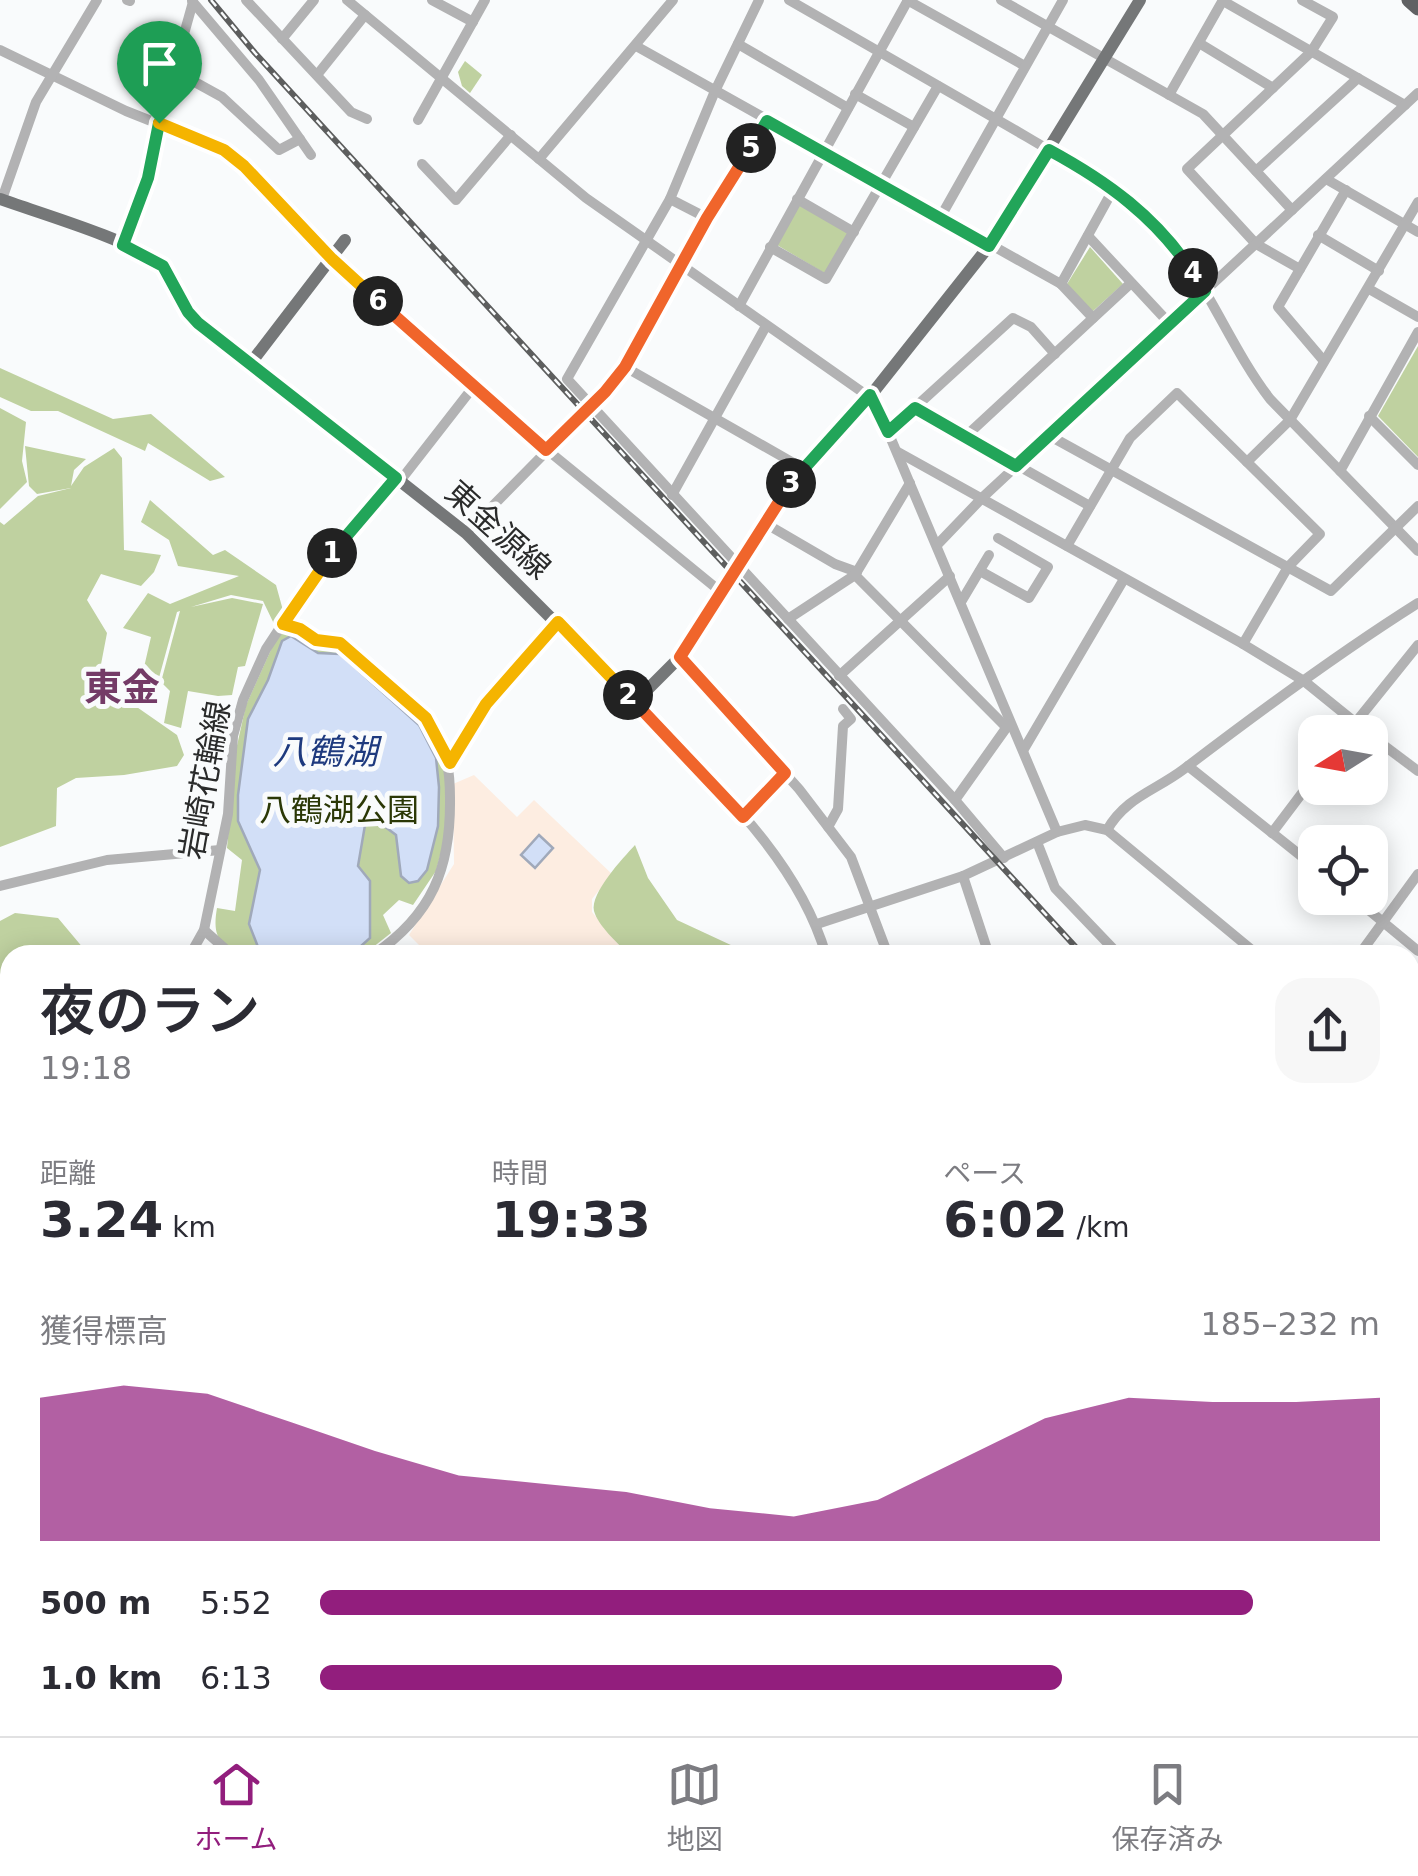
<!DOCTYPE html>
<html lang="ja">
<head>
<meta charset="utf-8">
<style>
  :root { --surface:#fff; --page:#f7f7f7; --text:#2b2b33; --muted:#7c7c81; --line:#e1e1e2; --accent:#921e7d }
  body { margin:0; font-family:"DejaVu Sans","Noto Sans JP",sans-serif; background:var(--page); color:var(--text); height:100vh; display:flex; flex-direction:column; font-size:38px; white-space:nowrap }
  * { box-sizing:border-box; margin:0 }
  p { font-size:32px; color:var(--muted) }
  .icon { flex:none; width:55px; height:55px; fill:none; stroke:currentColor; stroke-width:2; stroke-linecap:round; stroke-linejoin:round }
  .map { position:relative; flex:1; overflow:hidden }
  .side { position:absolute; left:0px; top:945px; width:1420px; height:792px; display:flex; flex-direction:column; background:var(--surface); border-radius:30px 30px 0 0; box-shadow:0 5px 25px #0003 }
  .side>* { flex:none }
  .needle { width:65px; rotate:259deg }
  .tools { position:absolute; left:1298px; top:715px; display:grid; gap:20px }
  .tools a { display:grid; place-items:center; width:90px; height:90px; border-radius:20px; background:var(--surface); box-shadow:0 5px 25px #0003; font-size:50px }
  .pin { position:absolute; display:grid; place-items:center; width:85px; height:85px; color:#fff; margin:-102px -42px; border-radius:50% 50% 50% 0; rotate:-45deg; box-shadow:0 0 10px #0007 }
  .pin .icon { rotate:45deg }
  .km { position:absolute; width:50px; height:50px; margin:-25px; border-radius:50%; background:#222; color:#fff; font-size:28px; line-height:50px; text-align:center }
  .round { display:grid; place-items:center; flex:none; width:105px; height:105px; border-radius:30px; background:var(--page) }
  .headline { display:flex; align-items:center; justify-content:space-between; height:170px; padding:0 40px }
  h1 { font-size:55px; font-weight:600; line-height:75px }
  .stats { display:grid; grid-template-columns:repeat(3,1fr); gap:15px; height:170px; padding:10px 40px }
  .stats div { display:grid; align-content:center }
  .stats b { font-size:50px; font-weight:600 }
  .stats small { font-size:28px; font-weight:400 }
  .stats p { font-size:28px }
  .chart { height:280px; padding:20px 40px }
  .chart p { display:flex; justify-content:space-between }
  .chart svg { width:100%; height:180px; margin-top:10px; fill:var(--accent); opacity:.7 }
  ul { padding:0 40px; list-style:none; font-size:32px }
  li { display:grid; grid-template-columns:160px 120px 1fr; align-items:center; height:75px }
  li i { height:25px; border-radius:12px; background:var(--accent) }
  .tab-bar { display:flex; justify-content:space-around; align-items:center; height:140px; border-top:2px solid var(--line); background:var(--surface); font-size:28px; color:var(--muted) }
  .tab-bar a { display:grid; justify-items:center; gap:5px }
  .tab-bar .current { color:var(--accent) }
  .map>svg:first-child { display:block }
  .education { fill:#fdede1 }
  .green { fill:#bfd1a0 }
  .water { fill:#d2dff7; stroke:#a0a9ba; stroke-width:2.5 }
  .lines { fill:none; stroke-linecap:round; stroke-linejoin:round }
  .minor { stroke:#b2b2b3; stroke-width:10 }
  .major { stroke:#757778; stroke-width:12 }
  .highway { stroke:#606163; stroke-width:15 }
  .rail-casing { stroke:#5d5e5e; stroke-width:6 }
  .rail { stroke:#f9fbfc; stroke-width:2.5; stroke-dasharray:8; stroke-linecap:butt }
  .split-1-casing { stroke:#fff; stroke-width:20 }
  .split-2-casing { stroke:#fff; stroke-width:20 }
  .split-3-casing { stroke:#fff; stroke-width:20 }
  .split-4-casing { stroke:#fff; stroke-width:20 }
  .split-5-casing { stroke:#fff; stroke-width:20 }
  .split-6-casing { stroke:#fff; stroke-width:20 }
  .split-7-casing { stroke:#fff; stroke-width:20 }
  .split-1 { stroke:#22a559; stroke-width:12 }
  .split-2 { stroke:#f5b400; stroke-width:12 }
  .split-3 { stroke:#f0652b; stroke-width:12 }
  .split-4 { stroke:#22a559; stroke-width:12 }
  .split-5 { stroke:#22a559; stroke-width:12 }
  .split-6 { stroke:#f0652b; stroke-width:12 }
  .split-7 { stroke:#f5b400; stroke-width:12 }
  .labels { text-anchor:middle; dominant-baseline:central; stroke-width:10; stroke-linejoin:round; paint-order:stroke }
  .street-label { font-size:32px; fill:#2a2b2b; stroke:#f9fbfc }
  .park-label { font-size:32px; fill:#2b3806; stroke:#f9fbfc }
  .water-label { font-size:35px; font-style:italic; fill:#1e3a7e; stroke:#f9fbfc }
  .quarter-label { font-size:38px; font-weight:bold; fill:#743b67; stroke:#f9fbfc }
</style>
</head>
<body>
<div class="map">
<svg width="1418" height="1736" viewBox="0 0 1418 1736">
  <rect width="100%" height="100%" fill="#f9fbfc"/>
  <path class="education" d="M 474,775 L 517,817 L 534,800 L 612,874 L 592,899 L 592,912 L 627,955 L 429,955 L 409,935 L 454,864 L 453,784 Z"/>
  <g class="green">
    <path d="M 465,61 L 482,75 L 470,93 L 462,86 L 458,72 Z"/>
    <path d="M 799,205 L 849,233 L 826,274 L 777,245 Z"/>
    <path d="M 1090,247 L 1123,284 L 1092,312 L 1067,284 Z"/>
    <path d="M 1418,346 L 1418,457 L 1378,416 Z"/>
    <path d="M 0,368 L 113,419 L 151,414 L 225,477 L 210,481 L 148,443 L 145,451 L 58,411 L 31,411 L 0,397 Z"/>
    <path d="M 0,408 L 26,422 L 22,461 L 27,482 L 0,509 Z"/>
    <path d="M 25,446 L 86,459 L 74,470 L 71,486 L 84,467 L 114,448 L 122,458 L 124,550 L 161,555 L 154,572 L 141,586 L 101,574 L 87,600 L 107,633 L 98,680 L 177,735 L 184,755 L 177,766 L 124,775 L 76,778 L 57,788 L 56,826 L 0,847 L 0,522 L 4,525 L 38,496 L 71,488 L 37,494 L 29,486 Z"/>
    <path d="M 150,500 L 213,555 L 225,550 L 276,585 L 284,614 L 275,626 L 263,601 L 231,595 L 191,607 L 232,598 L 263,604 L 245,666 L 238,667 L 232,695 L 218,696 L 188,691 L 181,728 L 164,723 L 170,691 L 161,682 L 180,611 L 177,612 L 157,685 L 142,676 L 151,637 L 123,628 L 148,593 L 170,604 L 239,576 L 178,566 L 169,540 L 141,522 Z"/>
    <path d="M 284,631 L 298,632 L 339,646 L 423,719 L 444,761 L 448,826 L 436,871 L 413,905 L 399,900 L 383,915 L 391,933 L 363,955 L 238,955 C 216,943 213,931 217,908 L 235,911 L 242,860 L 227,848 L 236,750 L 246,705 L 274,643 Z"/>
    <path d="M 635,845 L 648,878 L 677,920 L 733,946 L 737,955 L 629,955 C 618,943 598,926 594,911 C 590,893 623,858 635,845 Z"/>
    <path d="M 15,913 L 58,918 L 89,955 L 10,955 L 10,1051 L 0,1060 L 0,921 Z"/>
    <path d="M 0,1255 L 10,1263 L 10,1458 L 0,1477 Z"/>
    <path d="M 322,1728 L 665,1728 L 672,1736 L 328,1736 L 329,1732 Z"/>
  </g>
  <g class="water">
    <path d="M 291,636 L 318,653 L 340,654 L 419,725 L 436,758 L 439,787 L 438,826 L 427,870 L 418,881 L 409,883 L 401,876 L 396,835 L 380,823 L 365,825 L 358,866 L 370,881 L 370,938 L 351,955 L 266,955 L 258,947 L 249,924 L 260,870 L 238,821 L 238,795 L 248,719 L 268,680 L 282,641 Z"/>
    <path d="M 539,835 L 553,848 L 535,868 L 521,855 Z"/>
  </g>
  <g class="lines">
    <g class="minor">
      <path d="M 127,0 L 130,1"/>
      <path d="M 246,0 L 351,112 L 367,119"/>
      <path d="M 347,0 L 586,198 L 875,401 L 1057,832"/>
      <path d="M 432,0 L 473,22"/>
      <path d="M 759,0 L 715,91 L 670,199 L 567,379 L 955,800 L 1004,858"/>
      <path d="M 789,0 C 869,46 948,91 1027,137 C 1070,163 1118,185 1154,221 C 1204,272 1227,343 1270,399 L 1418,551"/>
      <path d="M 907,0 L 1025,66"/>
      <path d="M 1001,0 L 1203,114 L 1292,210"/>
      <path d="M 192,1 L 259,80 L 311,155"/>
      <path d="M 1223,1 L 1405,105"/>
      <path d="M 282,39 L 314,0"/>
      <path d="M 1199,43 L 1273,88"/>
      <path d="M 738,44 L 848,108"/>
      <path d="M 636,46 L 1061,284 L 1093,318"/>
      <path d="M 0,50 L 126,111 L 224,150 L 264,185 L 331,259 L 450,366 L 546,449 L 721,592"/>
      <path d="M 173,70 L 222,97 L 279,150 L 300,139"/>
      <path d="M 317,75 L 365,15"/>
      <path d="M 855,94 L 914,127"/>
      <path d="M 1169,95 L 1223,0"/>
      <path d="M 418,120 L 485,0"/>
      <path d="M 539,159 L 673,0"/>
      <path d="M 422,164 L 456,200 L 511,135"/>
      <path d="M 1256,171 L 1358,78"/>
      <path d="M 1326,179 L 1418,232"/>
      <path d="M 2,199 L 36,102 L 97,0"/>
      <path d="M 670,199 L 707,218"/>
      <path d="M 797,199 L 854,232"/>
      <path d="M 940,218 L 1063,0"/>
      <path d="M 1318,235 L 1379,271"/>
      <path d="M 1088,236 L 1170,324"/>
      <path d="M 123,245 L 148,178 L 159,123 L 193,2"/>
      <path d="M 770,247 L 826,279 L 938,86"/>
      <path d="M 1300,269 L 1256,244 L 1187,169 L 1311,52 L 1333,17 L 1302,0"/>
      <path d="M 1061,284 L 1114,188"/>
      <path d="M 1369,289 L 1418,317"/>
      <path d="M 739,306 L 908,0"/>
      <path d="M 1323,360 L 1278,307 L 1346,190"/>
      <path d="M 625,367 L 804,469"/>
      <path d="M 915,408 L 1090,506"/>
      <path d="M 1369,416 L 1418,465"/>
      <path d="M 888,432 L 1013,318 L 1031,327 L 1055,354"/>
      <path d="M 1050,436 L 1331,591 L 1418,506"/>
      <path d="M 965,437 L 1131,283"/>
      <path d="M 898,452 L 1243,644 L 1304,681 L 1367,732"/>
      <path d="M 1247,462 L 1290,420 L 1418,202"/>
      <path d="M 1340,471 L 1418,332"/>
      <path d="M 400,481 L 474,386"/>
      <path d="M 672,495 L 766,326"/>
      <path d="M 763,522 L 835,564 L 857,572"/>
      <path d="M 466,533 L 605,392 L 625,367 L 707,218 L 767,121"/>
      <path d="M 937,545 L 983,497 L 1418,93"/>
      <path d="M 1067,546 L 1130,438 L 1177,393 L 1320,534 L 1288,567 L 1243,644"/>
      <path d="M 980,571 L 1029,598 L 1048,567 L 998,538"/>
      <path d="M 855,575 L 1005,726"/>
      <path d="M 961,602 L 989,555"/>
      <path d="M 788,619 L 855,575 L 910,483"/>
      <path d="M 283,624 C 296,628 306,636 317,641 C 324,643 333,641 340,644 C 354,650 422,712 431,726 C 447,749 450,771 450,798 C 451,868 432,915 373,955"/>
      <path d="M 680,657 L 799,789 L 851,857 L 888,955"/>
      <path d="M 839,676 L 950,576"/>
      <path d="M 635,702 C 706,777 796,853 826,955"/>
      <path d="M 1348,732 L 1418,645"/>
      <path d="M 1370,735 L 1418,771"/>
      <path d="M 1024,749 L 1124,579"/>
      <path d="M 450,763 L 486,704 L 558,623"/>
      <path d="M 1188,766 L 1315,867"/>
      <path d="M 955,800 L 1009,724"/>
      <path d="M 743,817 L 785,773"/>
      <path d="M 828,827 L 838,809 L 843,726 L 851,719 L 843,709"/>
      <path d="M 1107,830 C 1126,797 1155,791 1184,769 C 1260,711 1337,654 1418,603"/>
      <path d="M 1272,833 L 1315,776"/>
      <path d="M 1037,842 L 1055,888 L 1119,955"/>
      <path d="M 963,876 L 989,955"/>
      <path d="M 0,886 L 107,860 L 220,850"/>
      <path d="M 1354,898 L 1418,951"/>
      <path d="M 817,924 L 963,876 L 1057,832 L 1085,825 L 1107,830 L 1258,955"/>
      <path d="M 204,930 L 232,955"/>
      <path d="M 190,955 L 204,930 L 228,814 L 233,736 L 243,700 L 266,649 L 322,564 L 397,478"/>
      <path d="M 1359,955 L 1418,874"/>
      <path d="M 1410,1084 L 1418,1091"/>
      <path d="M 0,1089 L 10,1089"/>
      <path d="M 1410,1291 L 1418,1300"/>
      <path d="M 1410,1330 L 1418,1339"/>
      <path d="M 0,1565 L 10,1560"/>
      <path d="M 1410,1577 L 1418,1569"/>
      <path d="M 0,1580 L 10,1605"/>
      <path d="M 1410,1626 L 1418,1635"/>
      <path d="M 0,1723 L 10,1725"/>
      <path d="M 25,1728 L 86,1736"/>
      <path d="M 865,1728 L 866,1736"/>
      <path d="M 942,1728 L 943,1736"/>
      <path d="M 1095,1728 L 1103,1736"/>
      <path d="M 227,1736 L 230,1728"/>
      <path d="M 300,1736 L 304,1728"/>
      <path d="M 799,1736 L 799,1728"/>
      <path d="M 1249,1736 L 1258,1728"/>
    </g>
    <g class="major">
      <path d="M 0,199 C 39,213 131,240 161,264 C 176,277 180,302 193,318 L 466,533 L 635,702 L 680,657 L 790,485 L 875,390 L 989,246 L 1140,0"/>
      <path d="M 250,364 L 345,240"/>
    </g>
    <path class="highway" d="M 1409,0 L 1418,8"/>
    <defs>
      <g id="rail">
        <path d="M 211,0 L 255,53 L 1083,955"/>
        <path d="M 1410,1311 L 1418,1319"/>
      </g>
    </defs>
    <use href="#rail" class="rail-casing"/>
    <use href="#rail" class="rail"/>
  </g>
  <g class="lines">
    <defs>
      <path id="split-1" d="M 159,123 L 148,178 L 123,245 L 163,266 L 188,312 L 198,323 L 396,478 L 332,553"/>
      <path id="split-2" d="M 332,553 L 283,624 L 300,629 L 316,640 L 340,643 L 364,664 L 426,718 L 450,763 L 486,704 L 558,622 L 628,695"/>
      <path id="split-3" d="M 628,695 L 743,817 L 785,773 L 680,657 L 791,483"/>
      <path id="split-4" d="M 791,483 L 870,395 L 888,432 L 915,408 L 1016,466 L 1205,291 L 1193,273"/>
      <path id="split-5" d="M 751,148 L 767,121 L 989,246 L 1049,150 C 1108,182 1156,217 1193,273"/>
      <path id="split-6" d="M 378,301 L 546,450 L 605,392 L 625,367 L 707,218 L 751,148"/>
      <path id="split-7" d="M 159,123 L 224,150 L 244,166 L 332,259 L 378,301"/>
    </defs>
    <use href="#split-1" class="split-1-casing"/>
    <use href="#split-2" class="split-2-casing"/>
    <use href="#split-3" class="split-3-casing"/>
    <use href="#split-4" class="split-4-casing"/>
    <use href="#split-5" class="split-5-casing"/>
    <use href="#split-6" class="split-6-casing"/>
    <use href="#split-7" class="split-7-casing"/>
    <use href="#split-1" class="split-1"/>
    <use href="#split-2" class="split-2"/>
    <use href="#split-3" class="split-3"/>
    <use href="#split-4" class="split-4"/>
    <use href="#split-5" class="split-5"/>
    <use href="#split-6" class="split-6"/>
    <use href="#split-7" class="split-7"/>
  </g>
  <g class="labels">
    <g class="street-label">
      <text transform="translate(498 530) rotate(42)">東金源線</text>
      <text transform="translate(205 780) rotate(-80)">岩崎花輪線</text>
    </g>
    <g class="park-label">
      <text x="339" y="810">八鶴湖公園</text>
    </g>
    <g class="water-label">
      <text x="325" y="752">八鶴湖</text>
    </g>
    <g class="quarter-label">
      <text x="122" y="688">東金</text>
    </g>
  </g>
</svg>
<div class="tools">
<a><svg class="needle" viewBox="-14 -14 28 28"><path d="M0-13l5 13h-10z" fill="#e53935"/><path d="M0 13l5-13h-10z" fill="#7c7c81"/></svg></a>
<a><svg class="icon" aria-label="locate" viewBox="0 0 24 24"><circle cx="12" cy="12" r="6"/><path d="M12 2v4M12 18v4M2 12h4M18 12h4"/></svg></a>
</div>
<div class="pin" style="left:159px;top:123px;background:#1e9e55"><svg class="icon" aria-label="arrive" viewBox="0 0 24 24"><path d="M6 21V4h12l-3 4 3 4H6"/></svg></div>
<b class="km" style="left:332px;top:553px">1</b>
<b class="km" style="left:628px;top:695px">2</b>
<b class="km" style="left:791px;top:483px">3</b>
<b class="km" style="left:1193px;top:273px">4</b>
<b class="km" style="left:751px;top:148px">5</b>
<b class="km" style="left:378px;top:301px">6</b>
<section class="side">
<div class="headline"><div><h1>夜のラン</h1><p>19:18</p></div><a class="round"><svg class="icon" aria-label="share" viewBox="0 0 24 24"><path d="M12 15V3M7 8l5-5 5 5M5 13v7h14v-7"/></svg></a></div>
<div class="stats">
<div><p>距離</p><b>3.24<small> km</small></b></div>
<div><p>時間</p><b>19:33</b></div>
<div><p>ペース</p><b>6:02<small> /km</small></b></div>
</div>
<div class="chart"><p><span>獲得標高</span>185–232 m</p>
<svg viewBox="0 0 160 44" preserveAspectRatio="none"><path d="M0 44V9L10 6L20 8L30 15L40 22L50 28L60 30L70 32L80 36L90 38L100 34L110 24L120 14L130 9L140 10L150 10L160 9V44z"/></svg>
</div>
<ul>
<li><b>500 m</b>5:52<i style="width:88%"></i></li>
<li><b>1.0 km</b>6:13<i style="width:70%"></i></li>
</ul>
</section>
</div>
<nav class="tab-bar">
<a class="current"><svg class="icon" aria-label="home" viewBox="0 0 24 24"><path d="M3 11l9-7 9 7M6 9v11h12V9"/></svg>ホーム</a>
<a><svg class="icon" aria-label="map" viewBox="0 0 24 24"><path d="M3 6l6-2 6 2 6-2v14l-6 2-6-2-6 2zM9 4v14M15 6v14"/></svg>地図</a>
<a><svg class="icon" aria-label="saved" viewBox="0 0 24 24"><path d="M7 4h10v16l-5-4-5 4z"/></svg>保存済み</a>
</nav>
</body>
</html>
